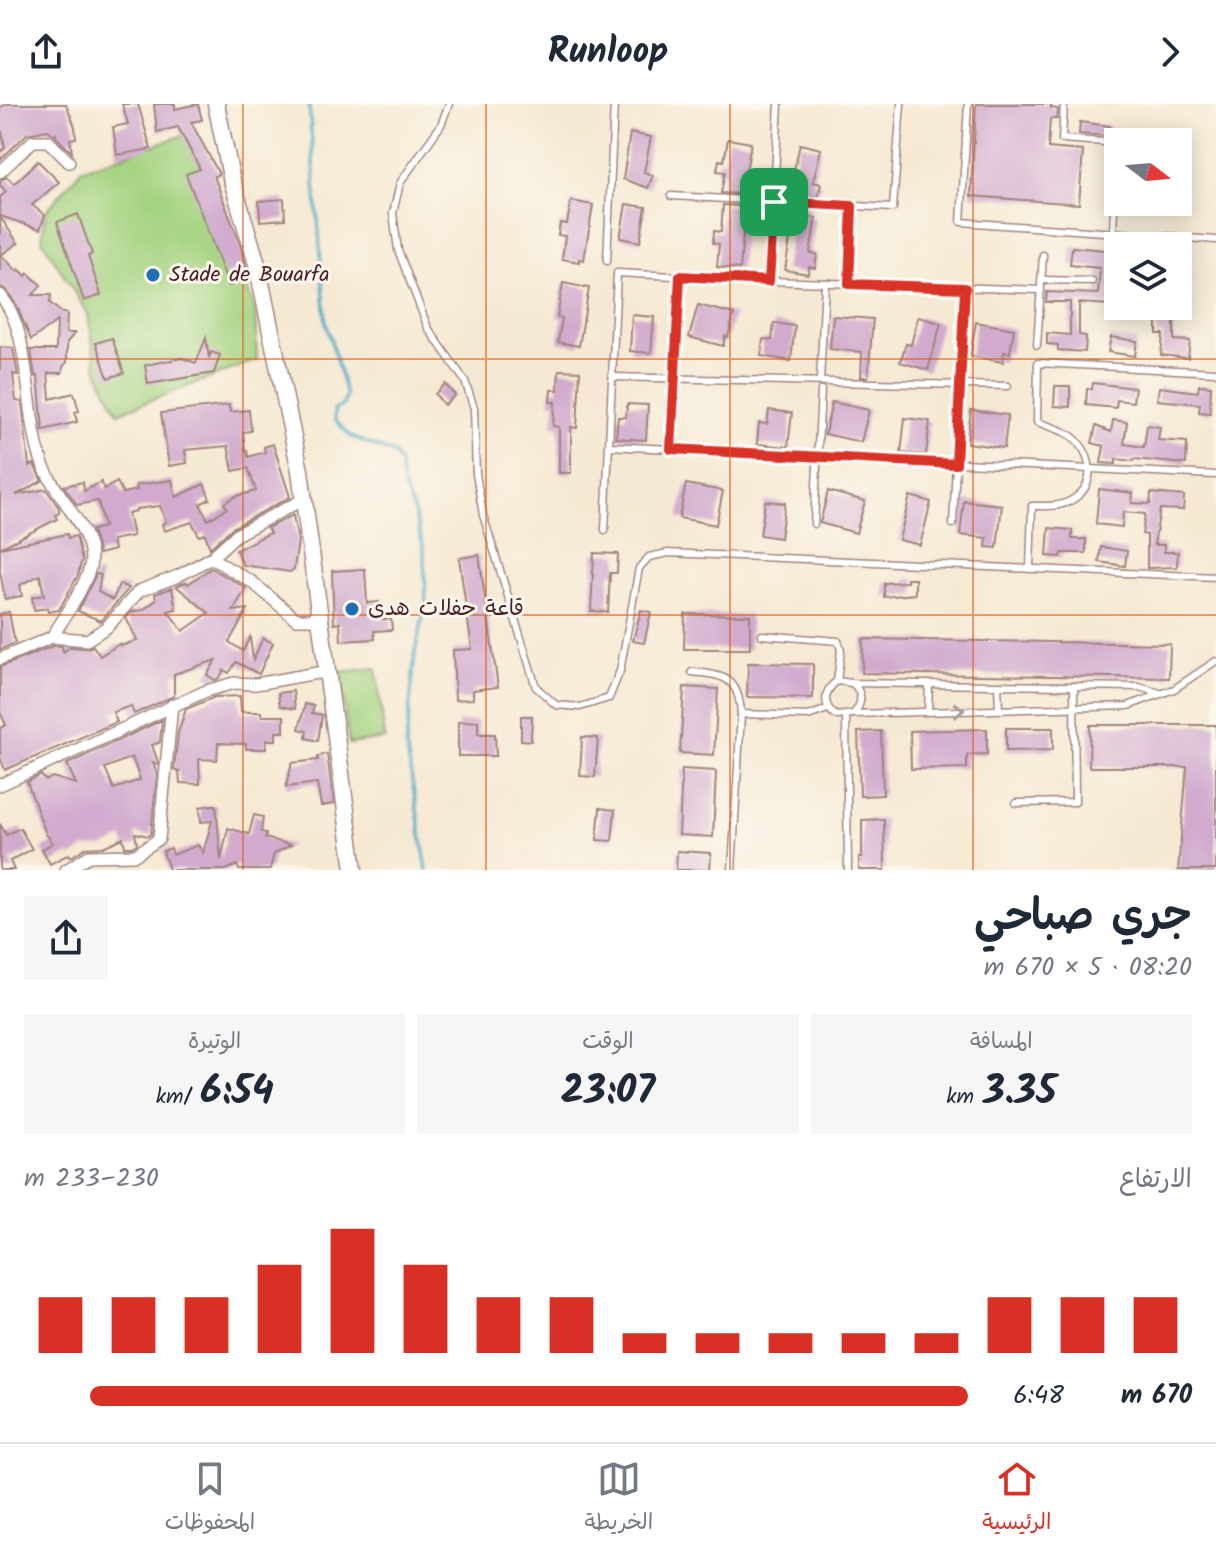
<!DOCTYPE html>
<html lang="ar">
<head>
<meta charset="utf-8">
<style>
  :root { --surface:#fff; --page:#f6f6f7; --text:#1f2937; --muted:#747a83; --line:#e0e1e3; --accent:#d93025 }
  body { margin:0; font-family:Kalam,"Playpen Sans Arabic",sans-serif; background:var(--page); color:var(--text); direction:rtl; height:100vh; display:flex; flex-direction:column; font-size:30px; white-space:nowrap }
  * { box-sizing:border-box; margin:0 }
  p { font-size:26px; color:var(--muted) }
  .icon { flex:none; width:44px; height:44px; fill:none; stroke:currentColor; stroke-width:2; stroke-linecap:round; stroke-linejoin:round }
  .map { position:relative; height:766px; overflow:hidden; direction:ltr }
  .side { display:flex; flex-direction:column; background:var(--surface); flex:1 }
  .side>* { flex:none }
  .needle { width:52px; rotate:106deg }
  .buttons { position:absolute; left:1104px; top:24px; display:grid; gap:16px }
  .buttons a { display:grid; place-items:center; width:88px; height:88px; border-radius:0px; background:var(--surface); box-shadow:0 4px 20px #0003; font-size:40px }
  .pin { position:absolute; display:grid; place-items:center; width:68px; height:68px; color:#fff; margin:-34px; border-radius:16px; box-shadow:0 4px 12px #0006 }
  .round { display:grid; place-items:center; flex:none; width:84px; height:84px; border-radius:0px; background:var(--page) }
  .summary { display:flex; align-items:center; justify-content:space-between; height:136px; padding:0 24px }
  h1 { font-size:44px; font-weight:600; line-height:60px }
  .metrics { display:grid; grid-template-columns:repeat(3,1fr); gap:12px; height:136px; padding:8px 24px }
  .metrics div { display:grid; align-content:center; border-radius:0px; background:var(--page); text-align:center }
  .metrics b { font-size:40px; font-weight:600 }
  .metrics small { font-size:22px; font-weight:400 }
  .metrics p { font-size:22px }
  .chart { height:224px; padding:16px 24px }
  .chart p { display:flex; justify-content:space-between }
  .chart svg { width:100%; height:144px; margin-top:8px; stroke:var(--accent); stroke-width:6 }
  ul { padding:0 24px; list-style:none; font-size:26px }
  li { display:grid; grid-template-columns:128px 96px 1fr; align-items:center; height:60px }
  li i { height:20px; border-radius:10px; background:var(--accent) }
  header { display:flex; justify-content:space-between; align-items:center; height:104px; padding:0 24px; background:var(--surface); font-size:36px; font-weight:600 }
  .tabs { display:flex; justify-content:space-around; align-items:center; height:112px; border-top:2px solid var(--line); background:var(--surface); font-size:22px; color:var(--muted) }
  .tabs a { display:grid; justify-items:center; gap:4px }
  .tabs .on { color:var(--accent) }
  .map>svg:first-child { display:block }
  .green { fill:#a5d381; stroke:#787956; stroke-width:2 }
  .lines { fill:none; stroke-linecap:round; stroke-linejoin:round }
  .stream { stroke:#44a8c4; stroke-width:3 }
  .building { fill:#d1aace; fill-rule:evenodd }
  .lane-casing { stroke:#a0847f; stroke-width:9 }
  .street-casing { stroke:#a0847f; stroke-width:14 }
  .secondary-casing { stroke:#a0847f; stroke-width:19 }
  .lane { stroke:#fff; stroke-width:6 }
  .street { stroke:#fff; stroke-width:11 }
  .secondary { stroke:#fff; stroke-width:16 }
  .oneway { stroke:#ae9aa0 }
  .route-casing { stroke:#fff; stroke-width:16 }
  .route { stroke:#d93025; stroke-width:10 }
  .grid { fill:none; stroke:#e0560e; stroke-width:2; stroke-opacity:0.55 }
  .poi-dot { fill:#1f6fb2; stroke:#fbf7ec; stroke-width:3 }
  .labels { text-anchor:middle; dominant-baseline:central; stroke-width:6; stroke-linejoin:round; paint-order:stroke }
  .poi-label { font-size:22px; fill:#4a1f2b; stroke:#fbf7ec; text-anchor:start }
</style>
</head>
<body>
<header><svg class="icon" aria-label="forward" viewBox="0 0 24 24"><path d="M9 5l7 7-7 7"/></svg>Runloop<svg class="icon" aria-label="share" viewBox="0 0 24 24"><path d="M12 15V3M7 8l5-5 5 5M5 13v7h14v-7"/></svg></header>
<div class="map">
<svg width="1216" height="766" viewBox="0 0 1216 766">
  <rect width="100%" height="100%" fill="#fbf7ec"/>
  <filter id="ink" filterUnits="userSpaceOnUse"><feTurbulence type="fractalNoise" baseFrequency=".0125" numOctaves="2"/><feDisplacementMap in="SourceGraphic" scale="16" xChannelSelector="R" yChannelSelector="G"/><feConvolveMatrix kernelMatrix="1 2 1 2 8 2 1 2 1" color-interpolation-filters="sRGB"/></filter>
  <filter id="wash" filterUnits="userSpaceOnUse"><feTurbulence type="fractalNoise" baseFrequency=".006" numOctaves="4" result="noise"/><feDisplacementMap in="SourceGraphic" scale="32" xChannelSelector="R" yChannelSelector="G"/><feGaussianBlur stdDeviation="1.8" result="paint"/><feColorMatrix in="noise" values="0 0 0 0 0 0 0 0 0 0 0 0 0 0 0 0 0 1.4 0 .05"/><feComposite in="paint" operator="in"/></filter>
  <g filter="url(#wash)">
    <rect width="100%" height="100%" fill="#f6e9d3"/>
    <g class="green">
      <path d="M 184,31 L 199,57 L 255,206 L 257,256 L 118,309 L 97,266 L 88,210 L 42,136 L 46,107 L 82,65 Z"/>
      <path d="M 376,564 L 385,635 L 349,640 L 340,568 Z"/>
    </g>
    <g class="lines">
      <path class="stream" d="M 309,0 L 326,219 L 346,291 L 343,301 L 334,306 L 335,316 L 350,332 L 394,350 L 400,360 L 403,383 L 413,405 L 424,446 L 426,499 L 415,550 L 406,641 L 427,766"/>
    </g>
    <g id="blocks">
      <g class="building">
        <path d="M 6,0 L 66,0 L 75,23 L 76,34 L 70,35 L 72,49 L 56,33 L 56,30 L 54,31 L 48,26 L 27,30 L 0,56 L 0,48 L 5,44 L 2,28 L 0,28 L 0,3 Z"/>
        <path d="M 122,0 L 138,0 L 151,45 L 117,51 L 113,23 L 128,20 Z"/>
        <path d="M 154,0 L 175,0 L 175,5 L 198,0 L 202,16 L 191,18 L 219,70 L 214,72 L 240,140 L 249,174 L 229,182 L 186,70 L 200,65 L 178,23 L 157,28 Z"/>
        <path d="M 976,0 L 1051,0 L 1051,4 L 1058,5 L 1057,15 L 1050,15 L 1048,44 L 1083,47 L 1079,100 L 971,92 Z"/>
        <path d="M 1080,18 L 1110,22 L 1109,32 L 1079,30 Z"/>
        <path d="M 630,29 L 651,33 L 644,68 L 653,71 L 648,84 L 623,75 Z"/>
        <path d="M 728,35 L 751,39 L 742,90 L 721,89 L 725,68 L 717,67 L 719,56 L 724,57 Z"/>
        <path d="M 800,40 L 821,45 L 813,78 L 821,80 L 818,93 L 788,92 Z"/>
        <path d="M 38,57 L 59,78 L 32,101 L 45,111 L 40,125 L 0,112 L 0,93 L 6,88 L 0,81 L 0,76 L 7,73 L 14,80 Z"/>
        <path d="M 284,95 L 285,115 L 260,117 L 259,97 Z"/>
        <path d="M 571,97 L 593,101 L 584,156 L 579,155 L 579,158 L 562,155 L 565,132 L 558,131 L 560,119 L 567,120 Z"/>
        <path d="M 626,100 L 646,103 L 640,138 L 620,134 Z"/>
        <path d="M 723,101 L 740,102 L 739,107 L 745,108 L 740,165 L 717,163 L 719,140 L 713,139 L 714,127 L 721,128 Z"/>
        <path d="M 795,105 L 810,106 L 808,113 L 816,114 L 810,149 L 817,150 L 815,164 L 809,163 L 808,170 L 785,166 Z"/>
        <path d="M 78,110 L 92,150 L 88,152 L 101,191 L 84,197 L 57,118 Z"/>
        <path d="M 0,113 L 18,139 L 1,151 L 17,167 L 19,165 L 26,172 L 28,169 L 41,181 L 33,191 L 51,191 L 50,199 L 62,209 L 67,209 L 66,229 L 75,229 L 67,238 L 67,258 L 63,263 L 62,269 L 48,269 L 50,295 L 74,289 L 79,307 L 75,308 L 77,318 L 43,326 L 38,272 L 35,272 L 31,246 L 56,246 L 57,217 L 31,236 L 17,202 L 7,186 L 0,183 Z"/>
        <path d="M 1072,143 L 1116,147 L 1114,165 L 1118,167 L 1112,201 L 1079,199 L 1079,231 L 1086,232 L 1085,248 L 1058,246 L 1058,241 L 1047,240 L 1047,229 L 1070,231 L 1070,198 L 1046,198 L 1047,188 L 1098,190 L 1100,164 L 1070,161 Z"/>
        <path d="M 563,179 L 589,184 L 579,242 L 558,238 L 562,214 L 557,213 Z"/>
        <path d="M 698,201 L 734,210 L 728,233 L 725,232 L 723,242 L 689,233 Z"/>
        <path d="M 632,211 L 654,213 L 651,249 L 630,247 Z"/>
        <path d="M 833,212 L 873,215 L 868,273 L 861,273 L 862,248 L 830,245 Z"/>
        <path d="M 918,213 L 941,219 L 928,266 L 900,258 L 906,240 L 911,241 Z"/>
        <path d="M 1157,217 L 1174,217 L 1174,236 L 1190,237 L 1188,254 L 1161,251 L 1163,230 L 1157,230 Z"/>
        <path d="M 976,218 L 1014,225 L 1010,249 L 1004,248 L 1003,258 L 970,252 Z"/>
        <path d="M 774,219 L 795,222 L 791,257 L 761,252 L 763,235 L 772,236 Z"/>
        <path d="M 1111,233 L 1137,237 L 1135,252 L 1108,248 Z"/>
        <path d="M 112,234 L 124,269 L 108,274 L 96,239 Z"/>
        <path d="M 206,234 L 209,254 L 211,248 L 220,251 L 214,269 L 148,280 L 145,261 L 182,254 L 196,259 Z"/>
        <path d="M 0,243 L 13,244 L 18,271 L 13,270 L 16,297 L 22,298 L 29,362 L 34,360 L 42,377 L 16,391 L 46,385 L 59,404 L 59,409 L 55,411 L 57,415 L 0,444 Z"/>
        <path d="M 559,266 L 580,267 L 577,324 L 571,323 L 571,369 L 559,369 L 559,323 L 553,322 L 555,298 L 550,298 L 551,286 L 558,286 Z"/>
        <path d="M 1093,279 L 1135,284 L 1133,298 L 1117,296 L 1116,304 L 1086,301 L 1087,285 L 1092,285 Z"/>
        <path d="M 445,280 L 455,291 L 444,301 L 435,290 Z"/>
        <path d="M 1199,281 L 1211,282 L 1210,309 L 1199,308 L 1200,300 L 1157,296 L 1159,283 L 1198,288 Z"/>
        <path d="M 1055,282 L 1070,282 L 1070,303 L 1054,302 Z"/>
        <path d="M 832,298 L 869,306 L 861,338 L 825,330 Z"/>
        <path d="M 627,300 L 648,301 L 646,336 L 616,334 L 618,313 L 626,313 Z"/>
        <path d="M 229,301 L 230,308 L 249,306 L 251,327 L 243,328 L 245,346 L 247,346 L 248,353 L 265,348 L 264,343 L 273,340 L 290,393 L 232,424 L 210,444 L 205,430 L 199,432 L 192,418 L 164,427 L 162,420 L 166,418 L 160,402 L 136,405 L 136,407 L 128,409 L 133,432 L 112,436 L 114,446 L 99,450 L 92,426 L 104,423 L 98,397 L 77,401 L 64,382 L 83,378 L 84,387 L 101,378 L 104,385 L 117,378 L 123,389 L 137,386 L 136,381 L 172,376 L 176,393 L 204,380 L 210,395 L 200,400 L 208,416 L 227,404 L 224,399 L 236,392 L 256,387 L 248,364 L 233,367 L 228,342 L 185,346 L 187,359 L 169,362 L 161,309 Z"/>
        <path d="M 769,306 L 792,309 L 788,343 L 757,340 L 759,319 L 767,320 Z"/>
        <path d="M 971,306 L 1008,311 L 1004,344 L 967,339 Z"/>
        <path d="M 905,314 L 930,317 L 926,351 L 901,349 Z"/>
        <path d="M 1113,316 L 1127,318 L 1124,340 L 1144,343 L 1147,321 L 1160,323 L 1158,336 L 1187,338 L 1186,360 L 1134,355 L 1133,357 L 1116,355 L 1116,360 L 1101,359 L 1104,342 L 1092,339 L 1096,322 L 1111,328 Z"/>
        <path d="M 686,380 L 723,387 L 716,421 L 679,414 Z"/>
        <path d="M 1099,385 L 1133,389 L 1132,399 L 1150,400 L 1151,389 L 1184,392 L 1183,406 L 1160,405 L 1154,441 L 1164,441 L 1164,448 L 1178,448 L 1177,463 L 1147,464 L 1147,431 L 1142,430 L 1145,410 L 1123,408 L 1122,423 L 1096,420 Z"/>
        <path d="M 828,387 L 865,397 L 856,429 L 820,419 Z"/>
        <path d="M 910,392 L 931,398 L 920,441 L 899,436 Z"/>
        <path d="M 765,397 L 785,399 L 780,434 L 760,431 Z"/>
        <path d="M 964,397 L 1002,401 L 997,444 L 986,443 L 987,434 L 960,431 Z"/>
        <path d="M 293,411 L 298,437 L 294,465 L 290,468 L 243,461 L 236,446 L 270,429 L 267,424 Z"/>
        <path d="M 1049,424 L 1072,426 L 1072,435 L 1086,435 L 1086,449 L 1062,449 L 1061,453 L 1047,452 Z"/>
        <path d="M 67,430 L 68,434 L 76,432 L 82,456 L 78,471 L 59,506 L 48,508 L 47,504 L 34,506 L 32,493 L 44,491 L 40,471 L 20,481 L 22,492 L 5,495 L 0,468 L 0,444 Z"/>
        <path d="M 1101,443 L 1127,447 L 1125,462 L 1099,458 Z"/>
        <path d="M 594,449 L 618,450 L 617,469 L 610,469 L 608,508 L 591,507 Z"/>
        <path d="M 479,451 L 498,583 L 473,586 L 473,595 L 455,596 L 453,546 L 472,545 L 459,454 Z"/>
        <path d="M 211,464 L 246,484 L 233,507 L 248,505 L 229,538 L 243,547 L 250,533 L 253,556 L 263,534 L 273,539 L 259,570 L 236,558 L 229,569 L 224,566 L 219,574 L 215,576 L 207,571 L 216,556 L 174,570 L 174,592 L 134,610 L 131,602 L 113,608 L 117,618 L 5,666 L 0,653 L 0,624 L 6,621 L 0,608 L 0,563 L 53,542 L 62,542 L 63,548 L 70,543 L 86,544 L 93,542 L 100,552 L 119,540 L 121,542 L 137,536 L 126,514 L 131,508 L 143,506 L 156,496 L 155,490 L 172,484 L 176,505 L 168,507 L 183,527 L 209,509 L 176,482 L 186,478 L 188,480 Z"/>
        <path d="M 365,465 L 367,499 L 379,498 L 380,515 L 391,515 L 392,526 L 374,527 L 375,535 L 341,537 L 340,519 L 334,520 L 332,467 Z"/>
        <path d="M 96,470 L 101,471 L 98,488 L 113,496 L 119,480 L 129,484 L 101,517 L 78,507 Z"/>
        <path d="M 907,475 L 915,475 L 915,490 L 884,493 L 884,479 L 907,478 Z"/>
        <path d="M 641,506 L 651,508 L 644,539 L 633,537 Z"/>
        <path d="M 9,508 L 15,539 L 0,546 L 0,510 Z"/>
        <path d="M 685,510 L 750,511 L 750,545 L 684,545 Z"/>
        <path d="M 863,535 L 1170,540 L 1169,574 L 862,569 Z"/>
        <path d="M 748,559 L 813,560 L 813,594 L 747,593 Z"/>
        <path d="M 684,583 L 718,585 L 714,651 L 680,649 Z"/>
        <path d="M 293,587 L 295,605 L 280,602 L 278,589 Z"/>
        <path d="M 240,592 L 241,608 L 261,608 L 262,612 L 284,612 L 284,628 L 276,628 L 276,636 L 266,636 L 266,645 L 246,645 L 246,640 L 218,639 L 217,656 L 199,655 L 200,680 L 180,679 L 179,668 L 174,666 L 178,629 L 186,605 L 215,593 Z"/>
        <path d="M 305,600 L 314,602 L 312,609 L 322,611 L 318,637 L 306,634 L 307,627 L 299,625 Z"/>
        <path d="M 521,612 L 532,612 L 531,637 L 521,636 Z"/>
        <path d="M 162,616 L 160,638 L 152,641 L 158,658 L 158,661 L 153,659 L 157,670 L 151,730 L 148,732 L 135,729 L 137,740 L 132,743 L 125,743 L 123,734 L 103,743 L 85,744 L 71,753 L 69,750 L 50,760 L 42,745 L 53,739 L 46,730 L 27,678 L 41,671 L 46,677 L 52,673 L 76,680 L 67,660 ZM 132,653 L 140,676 L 114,685 L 105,664 Z"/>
        <path d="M 478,617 L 478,630 L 495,630 L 496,652 L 458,652 L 458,618 Z"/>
        <path d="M 1090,621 L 1216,621 L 1216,766 L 1178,766 L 1187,663 L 1089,663 Z"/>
        <path d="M 1006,624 L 1053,624 L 1053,646 L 1006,647 Z"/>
        <path d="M 987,625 L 987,650 L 967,651 L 967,664 L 911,665 L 910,627 Z"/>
        <path d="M 881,627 L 883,691 L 860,692 L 858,628 Z"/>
        <path d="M 582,633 L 598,634 L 595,673 L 580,672 Z"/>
        <path d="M 327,650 L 334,700 L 321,702 L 317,679 L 286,683 L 292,659 L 318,656 L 318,652 Z"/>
        <path d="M 682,665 L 716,667 L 713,733 L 679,731 Z"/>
        <path d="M 212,701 L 216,701 L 221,756 L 228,724 L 249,730 L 254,711 L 263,713 L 261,728 L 266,729 L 265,734 L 291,741 L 274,750 L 270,765 L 267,766 L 239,766 L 237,761 L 226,766 L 169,766 L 163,747 L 171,744 L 173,751 L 198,741 L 203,749 L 212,717 L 201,718 L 200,703 Z"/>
        <path d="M 600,704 L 615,706 L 612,737 L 597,736 Z"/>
        <path d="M 884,715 L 885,766 L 859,766 L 859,753 L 862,753 L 862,716 Z"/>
        <path d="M 0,720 L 6,731 L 20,724 L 32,745 L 10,757 L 14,766 L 0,766 Z"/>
        <path d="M 677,747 L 711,749 L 710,766 L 676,766 Z"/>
      </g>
    </g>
  </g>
  <g filter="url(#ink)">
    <use href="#blocks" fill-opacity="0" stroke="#a0847f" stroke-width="2"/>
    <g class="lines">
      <defs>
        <g id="lane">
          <path d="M 449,0 L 441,21 L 400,79 L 393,109 L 398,146 L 428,224 L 465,277 L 474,304 L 476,370 L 483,411 L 536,583 L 556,601 L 580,603 L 609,594 L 620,567 L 639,464 L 649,453 L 668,449 L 1216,473"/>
          <path d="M 968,0 L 961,118 L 1216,136"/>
          <path d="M 1064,0 L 1062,35 L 1117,39 L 1113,128"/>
          <path d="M 671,92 L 893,104 L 901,0"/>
          <path d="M 607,157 L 614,0"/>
          <path d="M 1042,176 L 1092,177"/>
          <path d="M 769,177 L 779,0"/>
          <path d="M 849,180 L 852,102"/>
          <path d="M 1037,241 L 1043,151"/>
          <path d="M 612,273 L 1008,282"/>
          <path d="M 820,277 L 825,179"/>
          <path d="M 608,342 L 1216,371"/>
          <path d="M 671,345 L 680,172"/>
          <path d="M 814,420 L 821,286"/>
          <path d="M 953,420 L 965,184"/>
          <path d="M 605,426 L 617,169 L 769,177 L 1041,186"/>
          <path d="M 1030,465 L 1032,402 C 1045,402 1059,403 1070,397 C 1098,382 1093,351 1073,333 C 1064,326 1048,322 1037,318 L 1038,259 L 1216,268"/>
          <path d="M 762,531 L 838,537 L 841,546 L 837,577"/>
          <path d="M 692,568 C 724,571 739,573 741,610"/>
          <path d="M 852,579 C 863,588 863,600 853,610 L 837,612 C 822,603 823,587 837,577 L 852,579 L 1139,583 L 1160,589"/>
          <path d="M 998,581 L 999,605"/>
          <path d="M 928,607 L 929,580"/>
          <path d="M 853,610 L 1128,602 L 1174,585 L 1216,557"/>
          <path d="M 846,612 L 848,766"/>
          <path d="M 1016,699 L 1075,698 L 1074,582"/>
          <path d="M 732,766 L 741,610 L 808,612 L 828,605"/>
        </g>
        <g id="street">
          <path d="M 0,68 L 33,37 L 48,37 L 69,58"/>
          <path d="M 0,191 C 32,227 25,312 42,358 C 53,390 91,422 91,456 C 91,475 62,517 52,533"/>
          <path d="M 211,454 L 252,478 L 296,515 L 321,515"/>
          <path d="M 0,555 L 52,533 L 87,536 L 107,523 L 139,487 L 178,472 L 211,454 L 236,431 L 304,395"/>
          <path d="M 0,681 L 206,587 L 234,579 L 256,580 L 328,567"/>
          <path d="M 66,766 L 89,752 L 135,751 L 159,735 L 172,601"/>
        </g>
        <path id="secondary" d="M 216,0 L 231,73 L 257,160 L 300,367 L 354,766"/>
      </defs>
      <use href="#lane" class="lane-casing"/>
      <use href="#street" class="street-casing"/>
      <use href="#secondary" class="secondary-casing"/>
      <use href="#lane" class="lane"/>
      <use href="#street" class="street"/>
      <use href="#secondary" class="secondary"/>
    </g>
    <defs><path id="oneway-chevron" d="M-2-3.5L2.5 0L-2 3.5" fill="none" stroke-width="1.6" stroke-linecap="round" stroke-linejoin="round" transform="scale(2)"/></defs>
    <use class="oneway" href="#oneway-chevron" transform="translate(959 606) rotate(-2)"/>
  </g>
  <g class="lines" filter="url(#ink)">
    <defs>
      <path id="route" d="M 774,98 L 852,102 L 849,180 L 965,184 L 956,360 L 671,345 L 680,172 L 769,177 Z"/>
    </defs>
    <use href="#route" class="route-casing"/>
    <use href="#route" class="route"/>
  </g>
  <path class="grid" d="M 243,0 L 243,766M 486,0 L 486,766M 730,0 L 730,766M 973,0 L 973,766M 0,255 L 1216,255M 0,511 L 1216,511"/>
  <g class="poi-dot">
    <circle cx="153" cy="171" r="8"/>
    <circle cx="352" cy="505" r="8"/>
  </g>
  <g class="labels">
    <g class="poi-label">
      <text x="169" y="171">Stade de Bouarfa</text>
      <text x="368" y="505">قاعة حفلات هدى</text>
    </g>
  </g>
</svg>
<div class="buttons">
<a><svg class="needle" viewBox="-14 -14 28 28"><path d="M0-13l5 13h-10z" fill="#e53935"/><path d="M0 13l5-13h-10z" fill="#747a83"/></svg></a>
<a><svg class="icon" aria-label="layers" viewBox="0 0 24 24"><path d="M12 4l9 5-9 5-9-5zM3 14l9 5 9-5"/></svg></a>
</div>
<div class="pin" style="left:774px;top:98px;background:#1e9e55"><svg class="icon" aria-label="arrive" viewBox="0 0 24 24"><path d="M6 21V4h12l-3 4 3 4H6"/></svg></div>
</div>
<section class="side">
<div class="summary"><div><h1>جري صباحي</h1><p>08:20 · 5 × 670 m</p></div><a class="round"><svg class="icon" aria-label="share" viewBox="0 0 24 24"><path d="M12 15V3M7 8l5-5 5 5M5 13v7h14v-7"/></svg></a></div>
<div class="metrics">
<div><p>المسافة</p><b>3.35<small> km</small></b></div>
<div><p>الوقت</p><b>23:07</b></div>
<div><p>الوتيرة</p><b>6:54<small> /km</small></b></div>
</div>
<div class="chart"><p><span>الارتفاع</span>230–233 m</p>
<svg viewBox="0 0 160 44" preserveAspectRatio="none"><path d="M5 44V27M15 44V27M25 44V27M35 44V17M45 44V6M55 44V17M65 44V27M75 44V27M85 44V38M95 44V38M105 44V38M115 44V38M125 44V38M135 44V27M145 44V27M155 44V27"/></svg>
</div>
<ul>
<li><b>670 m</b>6:48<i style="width:93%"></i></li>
</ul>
</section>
<nav class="tabs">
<a class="on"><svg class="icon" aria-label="home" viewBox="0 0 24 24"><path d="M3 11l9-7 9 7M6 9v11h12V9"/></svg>الرئيسية</a>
<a><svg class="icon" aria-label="map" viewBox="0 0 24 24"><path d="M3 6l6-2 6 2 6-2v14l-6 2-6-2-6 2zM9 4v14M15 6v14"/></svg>الخريطة</a>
<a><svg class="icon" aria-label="saved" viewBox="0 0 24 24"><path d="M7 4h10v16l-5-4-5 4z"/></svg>المحفوظات</a>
</nav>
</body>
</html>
